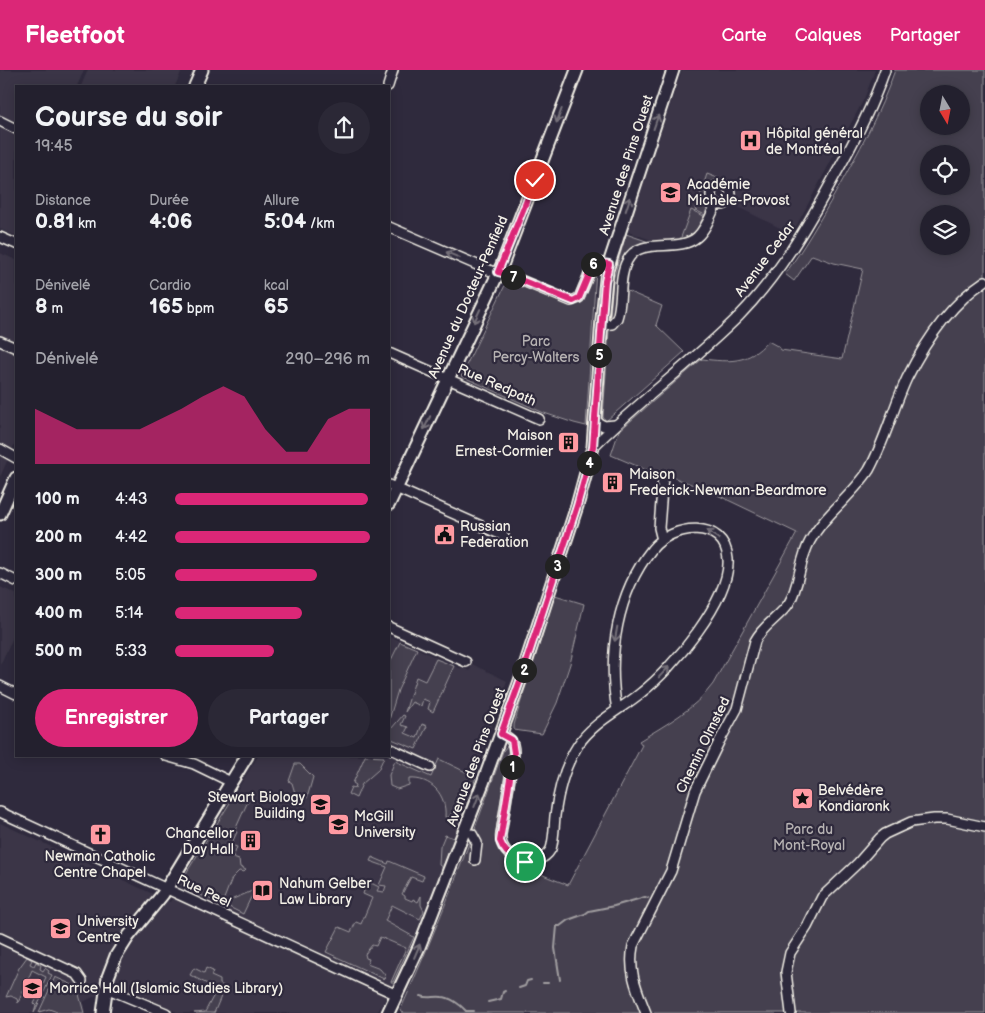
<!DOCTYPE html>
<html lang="fr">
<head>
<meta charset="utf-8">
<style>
  :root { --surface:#23202e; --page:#2b2836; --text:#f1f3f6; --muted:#a3a3aa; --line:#403e4a; --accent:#db2777 }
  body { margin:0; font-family:"Balsamiq Sans",sans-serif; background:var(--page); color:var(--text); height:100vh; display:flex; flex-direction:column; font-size:19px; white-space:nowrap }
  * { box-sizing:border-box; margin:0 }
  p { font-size:16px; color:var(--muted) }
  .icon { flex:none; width:28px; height:28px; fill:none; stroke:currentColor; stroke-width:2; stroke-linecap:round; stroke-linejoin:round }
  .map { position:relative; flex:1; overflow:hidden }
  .drawer { position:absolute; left:15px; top:15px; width:375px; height:672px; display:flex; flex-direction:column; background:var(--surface); border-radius:0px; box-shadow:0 2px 12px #0003,0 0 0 1px var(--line) }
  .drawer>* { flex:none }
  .needle { width:32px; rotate:170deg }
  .controls { position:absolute; left:920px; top:15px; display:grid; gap:10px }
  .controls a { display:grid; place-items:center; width:50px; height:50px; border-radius:50%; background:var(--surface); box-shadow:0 2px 12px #0003,0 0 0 1px var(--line); font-size:25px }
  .pin { position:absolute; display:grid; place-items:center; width:42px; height:42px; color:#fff; margin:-21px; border:2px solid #fff; border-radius:50%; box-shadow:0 1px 5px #0007 }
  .km { position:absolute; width:25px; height:25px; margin:-12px; border-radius:50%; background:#222; color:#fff; font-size:14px; line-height:25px; text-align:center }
  .round { display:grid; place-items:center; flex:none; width:52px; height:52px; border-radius:26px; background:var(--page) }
  .head { display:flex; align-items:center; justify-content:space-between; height:85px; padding:0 20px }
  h1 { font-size:28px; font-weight:800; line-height:38px }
  .metrics { display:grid; grid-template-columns:repeat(3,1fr); gap:8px; height:85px; padding:5px 20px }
  .metrics div { display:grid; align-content:center }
  .metrics b { font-size:21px; font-weight:800 }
  .metrics small { font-size:14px; font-weight:400 }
  .metrics p { font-size:14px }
  .chart { height:140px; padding:10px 20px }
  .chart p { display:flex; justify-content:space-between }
  .chart svg { width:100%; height:90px; margin-top:5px; fill:var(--accent); opacity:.7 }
  .cta { display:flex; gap:10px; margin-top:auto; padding:10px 20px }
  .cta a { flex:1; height:58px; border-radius:30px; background:var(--accent); color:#fff; font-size:20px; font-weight:800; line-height:58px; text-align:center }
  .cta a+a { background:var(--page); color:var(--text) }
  ul { padding:0 20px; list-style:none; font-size:16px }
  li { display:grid; grid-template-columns:80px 60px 1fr; align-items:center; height:38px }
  li i { height:12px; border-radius:6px; background:var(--accent) }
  header { display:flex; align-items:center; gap:30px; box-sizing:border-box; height:70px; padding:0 25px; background:var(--accent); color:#fff }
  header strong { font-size:24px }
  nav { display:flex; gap:28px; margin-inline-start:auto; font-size:18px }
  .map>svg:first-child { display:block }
  .built { fill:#3b3647 }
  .green { fill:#454050; stroke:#9c989c; fill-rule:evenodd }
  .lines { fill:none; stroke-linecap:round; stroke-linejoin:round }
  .stream { stroke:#a19ea0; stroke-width:2 }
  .minor-casing { stroke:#f4f1e8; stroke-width:12 }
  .major-casing { stroke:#f4f1e8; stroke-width:15 }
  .minor { stroke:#2f2a3d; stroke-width:9 }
  .major { stroke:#2f2a3d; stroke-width:11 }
  .oneway { stroke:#747079 }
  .route-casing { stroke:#fff; stroke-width:10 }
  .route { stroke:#db2777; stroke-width:6 }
  .labels { text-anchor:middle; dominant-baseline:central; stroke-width:4.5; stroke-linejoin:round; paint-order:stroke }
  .poi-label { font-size:14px; fill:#f4f1e8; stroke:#2f2a3d; text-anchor:start }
  .street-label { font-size:14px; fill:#f4f1e8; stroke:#2f2a3d }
  .park-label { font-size:14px; fill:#b7b3b3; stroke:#2f2a3d }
</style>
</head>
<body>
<header>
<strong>Fleetfoot</strong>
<nav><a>Carte</a><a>Calques</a><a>Partager</a></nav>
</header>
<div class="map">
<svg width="985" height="943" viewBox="0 0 985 943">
  <rect width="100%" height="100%" fill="#2f2a3d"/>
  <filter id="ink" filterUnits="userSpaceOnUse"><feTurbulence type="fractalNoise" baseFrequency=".02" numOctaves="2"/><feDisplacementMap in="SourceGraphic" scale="10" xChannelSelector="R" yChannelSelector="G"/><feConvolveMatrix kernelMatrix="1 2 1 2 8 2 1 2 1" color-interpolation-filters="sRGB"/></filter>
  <g filter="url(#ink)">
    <g class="built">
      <path d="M 0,0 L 84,0 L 77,16 L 16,16 L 16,166 L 0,159 Z"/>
      <path d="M 88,0 L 182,0 L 175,16 L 81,16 Z"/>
      <path d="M 682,0 L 875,0 L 864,29 L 792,164 L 732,134 L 736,124 L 733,115 L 726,111 L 707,104 L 695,142 L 691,141 L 680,170 L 651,170 L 627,161 Z"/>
      <path d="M 0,183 L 16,190 L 16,371 L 0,407 Z"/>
      <path d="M 0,517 L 16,524 L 16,561 L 0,595 Z"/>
      <path d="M 389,566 L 464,600 L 464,598 L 470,601 L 472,594 L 507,611 L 462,747 L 416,863 L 395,912 L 377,943 L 179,943 L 117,915 L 83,932 L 85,943 L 0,943 L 0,753 L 170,832 L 182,815 L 182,809 L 258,686 L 389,686 Z"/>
    </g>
    <g class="green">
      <path d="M 895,0 L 985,0 L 985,943 L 404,943 L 400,941 C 438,856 472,769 503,681 L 507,676 L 509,678 L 510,685 L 496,761 C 493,782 514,796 532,797 C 540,806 557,810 568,815 L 642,675 L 639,671 C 665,655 695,639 713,614 L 797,463 L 707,420 L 675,408 L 656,404 L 611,385 L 619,361 L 702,289 C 730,292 748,294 768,271 L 779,277 L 781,280 L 842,289 L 863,199 L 834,193 L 812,185 L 794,211 L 785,204 C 804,178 820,150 836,122 C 858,83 880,43 895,0 ZM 929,24 L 961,24 L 961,56 L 929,56 ZM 929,84 L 961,84 L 961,116 L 929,116 ZM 929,144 L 961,144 L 961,176 L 929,176 Z"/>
      <path d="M 707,104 L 718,108 L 718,110 C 698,117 711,130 705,145 L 695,140 Z"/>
      <path d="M 691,140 L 704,146 L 695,162 L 680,170 Z"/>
      <path d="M 626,164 L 649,172 C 612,182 620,209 614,240 L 613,247 L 610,247 L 613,210 Z"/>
      <path d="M 596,199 L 586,356 L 574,353 L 544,343 L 461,306 L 508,209 L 573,235 L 582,230 Z"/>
      <path d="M 625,220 L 662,236 L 656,255 L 684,282 L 606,351 L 603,347 L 609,260 C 624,257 623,233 625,220 Z"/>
      <path d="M 555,525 L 584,534 L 570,594 L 557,633 L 542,664 L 514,660 L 514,655 L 520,634 Z"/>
      <path d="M 400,572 L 417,579 L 398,620 L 389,650 L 389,594 Z"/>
      <path d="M 436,589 L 454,596 L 433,642 L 428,639 L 430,632 L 423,629 L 421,636 L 412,632 L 405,642 L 416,607 L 425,611 Z"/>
      <path d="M 403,645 L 405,646 L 401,655 L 408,657 L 405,663 L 417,668 L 422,654 L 427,656 L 416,679 L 389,668 L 391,659 Z"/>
      <path d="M 365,686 L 384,687 L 378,700 L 362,714 L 356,728 L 348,724 L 351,717 L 355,718 L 356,715 L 353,713 Z"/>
      <path d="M 439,689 L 476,707 L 463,746 L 456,738 L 448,748 L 445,747 C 447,725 431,707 409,709 L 409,715 L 397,719 L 390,716 L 389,705 L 395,691 L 431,707 Z"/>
      <path d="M 295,694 L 300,694 L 313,707 L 307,728 L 297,730 L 292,713 L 289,711 Z"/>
      <path d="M 236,723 L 249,729 L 235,760 L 237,762 L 231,775 L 237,777 L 233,788 L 239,790 L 240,797 L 246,800 L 244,802 L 239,801 L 232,808 L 222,834 L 184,818 L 180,813 Z"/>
      <path d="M 445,765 L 454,768 L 443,798 L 439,795 L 440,777 Z"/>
      <path d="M 372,787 L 388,794 L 389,791 L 424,806 L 422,811 L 411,807 L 402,824 L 405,826 L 405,828 L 412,831 L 413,829 L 418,832 L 421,826 L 421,835 L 424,841 L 420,849 L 392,835 L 385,851 L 414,867 L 393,912 L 391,912 L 406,878 L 380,867 L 376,876 L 372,875 L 365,884 L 366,888 L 369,889 L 367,894 L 380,899 L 385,905 L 384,909 L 326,882 L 339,857 L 351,862 L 356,852 L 361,854 L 372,828 L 363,824 L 367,811 L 379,817 L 377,821 L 384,822 L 386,816 L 379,815 L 387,797 L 370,791 Z"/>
      <path d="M 252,821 L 254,821 L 243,844 L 227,836 L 233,829 Z"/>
      <path d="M 27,887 L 32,890 L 30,894 L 34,896 L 36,892 L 41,895 L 40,899 L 43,901 L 45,898 L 49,901 L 48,903 L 52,905 L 34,943 L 36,936 L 34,934 L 46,907 L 32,900 L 18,933 L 17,929 L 11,926 L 6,927 L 19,898 Z"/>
      <path d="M 194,898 L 204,903 L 206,898 L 213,901 L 211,906 L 220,910 L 220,914 L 225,917 L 214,943 L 194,943 L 205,942 L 216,921 L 215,918 L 190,905 Z"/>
      <path d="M 55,907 L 77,917 L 84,943 L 60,943 L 49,939 L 39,942 Z"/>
    </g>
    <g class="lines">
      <g class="stream">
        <path d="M 560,910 L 555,878 L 557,856 L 560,856 L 568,850 L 585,844 L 589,841 L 614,836 L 645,827 L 648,828"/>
        <path d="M 543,913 L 548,913"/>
        <path d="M 519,918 L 525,916 L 527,911 L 531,910"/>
        <path d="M 421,926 C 429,929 434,926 442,927 C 450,927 461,935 466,941 L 474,941"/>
        <path d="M 488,932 L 501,929 L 503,922 L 505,921"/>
      </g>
      <defs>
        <g id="minor">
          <path d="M 388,16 L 393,0"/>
          <path d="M 0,51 L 16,59"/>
          <circle cx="721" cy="125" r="10"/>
          <path d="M 389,157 L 491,201 L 506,204 L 571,231 L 579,228 L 594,192 L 609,194"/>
          <path d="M 0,167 L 16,174"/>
          <path d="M 601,255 L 612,254 L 617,248 C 623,231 618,208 627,191 C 640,165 678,184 697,167 C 706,159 711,145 716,134"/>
          <path d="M 0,271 L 16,278"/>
          <path d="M 389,283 L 539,349"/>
          <path d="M 595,351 L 604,356 L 615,355"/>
          <path d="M 593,377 C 639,331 693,292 739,246 C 779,205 806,158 833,109 C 853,74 872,38 885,0"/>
          <path d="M 0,379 L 16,388"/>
          <path d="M 389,415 L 504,466"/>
          <path d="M 662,470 L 659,458 L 663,406"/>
          <path d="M 0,503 L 16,511"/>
          <path d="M 389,557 L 466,592"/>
          <path d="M 0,616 L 16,624"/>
          <path d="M 501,664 C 511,668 514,672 514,683 L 501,764 C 498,790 538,802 551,779 C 554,769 554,757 555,746 C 558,722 565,695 578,675 C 593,652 622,639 642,622 C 672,599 731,529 728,489 C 725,448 672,454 652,479 C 617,523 607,585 617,640"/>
          <path d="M 389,678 L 430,697"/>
          <path d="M 166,686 L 194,694 L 231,712"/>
          <path d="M 0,742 L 397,925"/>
          <path d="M 472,764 L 477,773 L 475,790"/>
          <path d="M 0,868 L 77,904 L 82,911"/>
          <path d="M 106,918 L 166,943"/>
          <path d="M 646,943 C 637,920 628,901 633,876 L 671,801 L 695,721 L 719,672 L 737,639 L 755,571 C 763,555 780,547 789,533 C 800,515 799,490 810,471 C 825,444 852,426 869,400 C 885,371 893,338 907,308 C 926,270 950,234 985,211"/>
          <path d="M 791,943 L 786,902 L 790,883 L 807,857 L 822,827 L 858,793 L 880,768 L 885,764 L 911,752 L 934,749 L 947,749 L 985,757"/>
        </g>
        <g id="major">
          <path d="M 195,16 L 202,0"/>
          <path d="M 389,434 L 502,195 L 577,0"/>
          <path d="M 0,444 L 16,408"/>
          <path d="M 103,943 L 108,907 L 116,886 L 128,867 L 163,824 L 247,686"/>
          <path d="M 388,943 L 419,877 L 483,713 L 520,611 L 577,436 L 593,377 L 602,249 L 607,200 L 673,0"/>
        </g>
      </defs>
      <use href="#minor" class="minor-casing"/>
      <use href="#major" class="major-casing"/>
      <use href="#minor" class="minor"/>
      <use href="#major" class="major"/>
    </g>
    <defs><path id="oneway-shaft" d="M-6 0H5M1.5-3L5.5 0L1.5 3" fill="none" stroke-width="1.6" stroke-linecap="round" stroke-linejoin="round" transform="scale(1.25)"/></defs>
    <g class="oneway">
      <use href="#oneway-shaft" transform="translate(559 46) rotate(111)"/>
      <use href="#oneway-shaft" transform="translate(656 52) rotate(-71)"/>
      <use href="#oneway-shaft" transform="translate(628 134) rotate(-72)"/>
      <use href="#oneway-shaft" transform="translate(453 185) rotate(-157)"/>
      <use href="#oneway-shaft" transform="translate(477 246) rotate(115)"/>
      <use href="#oneway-shaft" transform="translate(427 353) rotate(115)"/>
      <use href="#oneway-shaft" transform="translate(713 465) rotate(-145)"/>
      <use href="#oneway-shaft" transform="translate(616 564) rotate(100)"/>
      <use href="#oneway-shaft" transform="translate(664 602) rotate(-46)"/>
      <use href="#oneway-shaft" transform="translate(477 730) rotate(-69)"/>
      <use href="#oneway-shaft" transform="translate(417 881) rotate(-67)"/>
    </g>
  </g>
  <g class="lines" filter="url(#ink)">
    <defs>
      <path id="route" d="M 525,792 C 513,789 504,782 500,771 L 514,683 L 512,670 L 501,664 L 520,611 L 577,436 L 593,377 L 602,249 L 605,211 L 609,194 L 594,192 L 579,228 L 573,231 L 506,204 L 498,202 L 535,110"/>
    </defs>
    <use href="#route" class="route-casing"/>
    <use href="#route" class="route"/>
  </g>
  <defs>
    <symbol id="hospital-square" viewBox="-11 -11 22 22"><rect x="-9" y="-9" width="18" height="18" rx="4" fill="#ff9aa2" stroke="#2f2a3d"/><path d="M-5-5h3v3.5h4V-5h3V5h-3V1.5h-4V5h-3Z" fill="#111"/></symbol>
    <symbol id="school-square" viewBox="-11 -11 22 22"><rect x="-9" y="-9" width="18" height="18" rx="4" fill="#ff9aa2" stroke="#2f2a3d"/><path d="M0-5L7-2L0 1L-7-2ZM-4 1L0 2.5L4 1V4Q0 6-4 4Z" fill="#111"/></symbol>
    <symbol id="building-square" viewBox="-11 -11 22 22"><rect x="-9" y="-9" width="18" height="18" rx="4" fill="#ff9aa2" stroke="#2f2a3d"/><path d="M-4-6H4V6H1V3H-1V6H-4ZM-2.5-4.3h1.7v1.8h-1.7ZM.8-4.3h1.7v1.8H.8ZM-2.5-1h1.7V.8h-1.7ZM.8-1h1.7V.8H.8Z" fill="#111"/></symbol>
    <symbol id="civic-square" viewBox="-11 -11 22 22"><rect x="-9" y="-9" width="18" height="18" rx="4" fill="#ff9aa2" stroke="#2f2a3d"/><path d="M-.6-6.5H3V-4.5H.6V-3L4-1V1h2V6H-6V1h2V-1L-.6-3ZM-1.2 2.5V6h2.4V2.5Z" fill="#111"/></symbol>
    <symbol id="sight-square" viewBox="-11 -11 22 22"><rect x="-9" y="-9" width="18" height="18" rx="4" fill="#ff9aa2" stroke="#2f2a3d"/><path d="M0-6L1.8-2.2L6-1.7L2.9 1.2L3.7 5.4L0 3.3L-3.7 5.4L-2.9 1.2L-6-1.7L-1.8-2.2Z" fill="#111"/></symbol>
    <symbol id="university-square" viewBox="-11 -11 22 22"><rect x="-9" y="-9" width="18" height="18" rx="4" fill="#ff9aa2" stroke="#2f2a3d"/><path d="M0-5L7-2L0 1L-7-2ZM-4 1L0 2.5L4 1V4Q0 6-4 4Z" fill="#111"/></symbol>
    <symbol id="church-square" viewBox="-11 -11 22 22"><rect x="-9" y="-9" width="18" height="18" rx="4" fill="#ff9aa2" stroke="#2f2a3d"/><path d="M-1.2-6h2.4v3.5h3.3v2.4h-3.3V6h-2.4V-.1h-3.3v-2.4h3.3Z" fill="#111"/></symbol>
    <symbol id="library-square" viewBox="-11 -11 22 22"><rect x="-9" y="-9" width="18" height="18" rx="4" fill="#ff9aa2" stroke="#2f2a3d"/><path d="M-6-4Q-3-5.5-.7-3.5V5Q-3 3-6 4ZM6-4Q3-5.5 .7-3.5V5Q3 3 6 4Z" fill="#111"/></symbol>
  </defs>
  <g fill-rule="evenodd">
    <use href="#hospital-square" x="738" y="58" width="25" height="25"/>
    <use href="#school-square" x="658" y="110" width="25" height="25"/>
    <use href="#building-square" x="556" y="360" width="25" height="25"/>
    <use href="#building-square" x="600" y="400" width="25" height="25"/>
    <use href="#civic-square" x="432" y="452" width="25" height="25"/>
    <use href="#sight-square" x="790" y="716" width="25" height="25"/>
    <use href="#university-square" x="308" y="722" width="25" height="25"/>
    <use href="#university-square" x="326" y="742" width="25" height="25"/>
    <use href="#church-square" x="88" y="752" width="25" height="25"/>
    <use href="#building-square" x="238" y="758" width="25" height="25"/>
    <use href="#library-square" x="250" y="808" width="25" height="25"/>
    <use href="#university-square" x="48" y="846" width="25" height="25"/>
    <use href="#university-square" x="20" y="906" width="25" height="25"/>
  </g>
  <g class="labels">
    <g class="poi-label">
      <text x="766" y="63">Hôpital général<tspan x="766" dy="16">de Montréal</tspan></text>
      <text x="687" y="114">Académie<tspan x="687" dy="16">Michèle-Provost</tspan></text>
      <text x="553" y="365" text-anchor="end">Maison<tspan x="553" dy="16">Ernest-Cormier</tspan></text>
      <text x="629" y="404">Maison<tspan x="629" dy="16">Frederick-Newman-Beardmore</tspan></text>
      <text x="460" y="456">Russian<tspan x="460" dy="16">Federation</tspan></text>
      <text x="818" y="720">Belvédère<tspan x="818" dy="16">Kondiaronk</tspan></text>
      <text x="305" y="727" text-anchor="end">Stewart Biology<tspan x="305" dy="16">Building</tspan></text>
      <text x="354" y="746">McGill<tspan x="354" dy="16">University</tspan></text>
      <text x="234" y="763" text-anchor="end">Chancellor<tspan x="234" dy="16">Day Hall</tspan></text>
      <text x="100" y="786" text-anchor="middle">Newman Catholic<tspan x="100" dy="16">Centre Chapel</tspan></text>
      <text x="279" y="813">Nahum Gelber<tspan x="279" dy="16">Law Library</tspan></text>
      <text x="77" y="851">University<tspan x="77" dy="16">Centre</tspan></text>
      <text x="49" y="918">Morrice Hall (Islamic Studies Library)</text>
    </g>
    <g class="street-label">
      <text transform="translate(626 95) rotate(-72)">Avenue des Pins Ouest</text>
      <text transform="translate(765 189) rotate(-53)">Avenue Cedar</text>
      <text transform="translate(468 227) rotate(-66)">Avenue du Docteur-Penfield</text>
      <text transform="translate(497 315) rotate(24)">Rue Redpath</text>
      <text transform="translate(703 675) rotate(-64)">Chemin Olmsted</text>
      <text transform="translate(476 687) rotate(-70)">Avenue des Pins Ouest</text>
      <text transform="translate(204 821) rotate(25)">Rue Peel</text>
    </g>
    <g class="park-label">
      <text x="536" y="271">Parc<tspan x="536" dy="16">Percy-Walters</tspan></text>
      <text x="809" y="759">Parc du<tspan x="809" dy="16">Mont-Royal</tspan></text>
    </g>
  </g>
</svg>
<div class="controls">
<a><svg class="needle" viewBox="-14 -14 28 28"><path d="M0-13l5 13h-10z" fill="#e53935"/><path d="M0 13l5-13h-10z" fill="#a3a3aa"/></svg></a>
<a><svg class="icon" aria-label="locate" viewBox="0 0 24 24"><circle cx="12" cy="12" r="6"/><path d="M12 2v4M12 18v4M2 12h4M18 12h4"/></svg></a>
<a><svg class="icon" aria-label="layers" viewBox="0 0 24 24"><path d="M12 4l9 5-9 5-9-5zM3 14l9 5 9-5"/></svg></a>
</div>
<div class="pin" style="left:525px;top:792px;background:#1e9e55"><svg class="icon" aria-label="arrive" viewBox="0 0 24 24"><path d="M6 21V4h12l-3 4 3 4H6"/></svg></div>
<div class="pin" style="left:535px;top:110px;background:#d93025"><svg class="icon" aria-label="check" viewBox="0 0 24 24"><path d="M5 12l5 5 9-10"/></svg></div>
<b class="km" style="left:512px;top:697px">1</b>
<b class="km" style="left:524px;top:600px">2</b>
<b class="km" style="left:557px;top:496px">3</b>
<b class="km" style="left:589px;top:393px">4</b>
<b class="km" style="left:599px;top:285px">5</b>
<b class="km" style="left:593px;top:194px">6</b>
<b class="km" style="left:513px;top:207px">7</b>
<section class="drawer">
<div class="head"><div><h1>Course du soir</h1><p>19:45</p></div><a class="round"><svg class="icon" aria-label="share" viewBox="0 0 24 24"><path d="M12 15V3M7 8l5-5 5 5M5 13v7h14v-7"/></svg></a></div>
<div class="metrics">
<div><p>Distance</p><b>0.81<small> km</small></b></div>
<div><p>Durée</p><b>4:06</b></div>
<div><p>Allure</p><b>5:04<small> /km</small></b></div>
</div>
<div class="metrics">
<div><p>Dénivelé</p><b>8<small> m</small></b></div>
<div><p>Cardio</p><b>165<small> bpm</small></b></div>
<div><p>kcal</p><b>65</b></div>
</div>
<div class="chart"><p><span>Dénivelé</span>290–296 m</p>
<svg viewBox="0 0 160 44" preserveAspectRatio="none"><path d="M0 44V17L10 22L20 27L30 27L40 27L50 27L60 22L70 17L80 11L90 6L100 11L110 27L120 38L130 38L140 22L150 17L160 17V44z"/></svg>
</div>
<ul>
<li><b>100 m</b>4:43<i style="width:99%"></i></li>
<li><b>200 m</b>4:42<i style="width:100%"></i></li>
<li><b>300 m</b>5:05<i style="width:73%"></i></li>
<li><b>400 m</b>5:14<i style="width:65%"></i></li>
<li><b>500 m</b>5:33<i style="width:51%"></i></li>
</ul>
<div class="cta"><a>Enregistrer</a><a>Partager</a></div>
</section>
</div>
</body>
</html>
